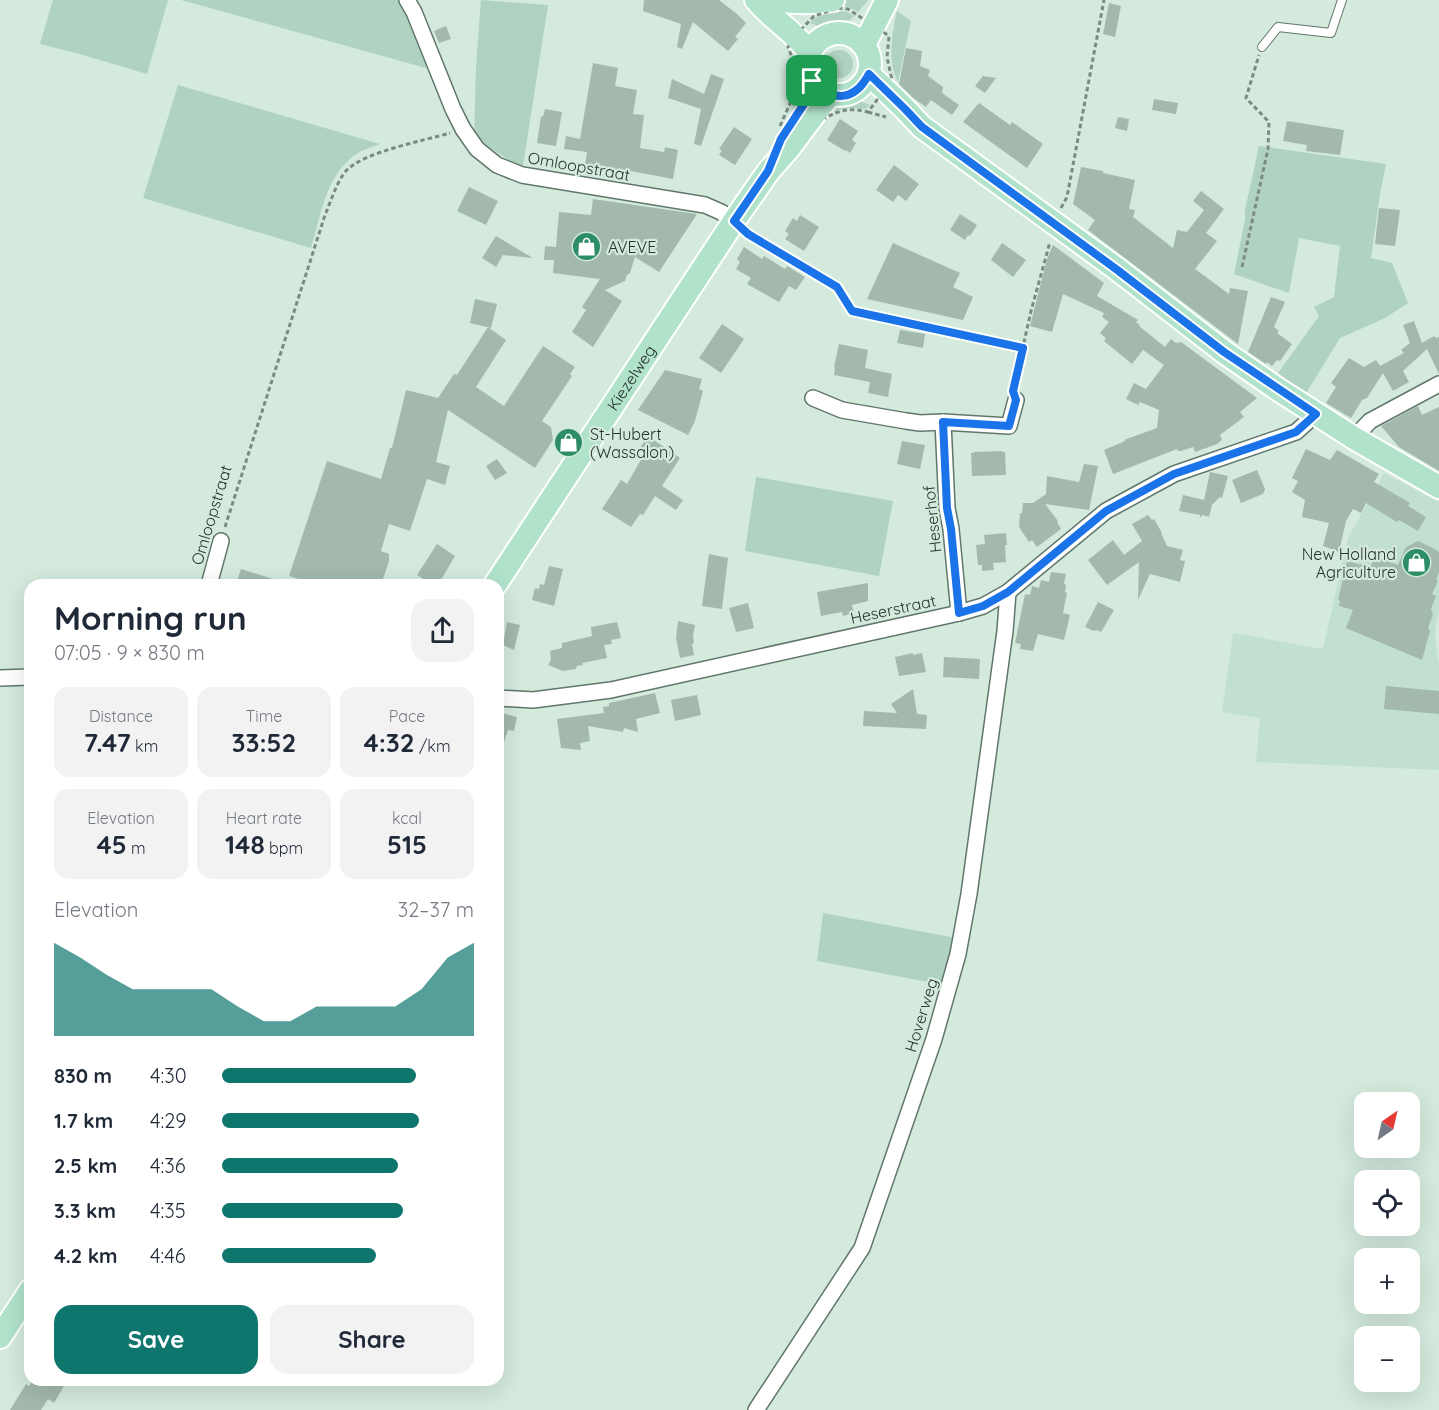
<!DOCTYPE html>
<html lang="en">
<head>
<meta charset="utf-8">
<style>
  :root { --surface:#fff; --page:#f2f2f3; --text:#1f2937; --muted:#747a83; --accent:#0f766e }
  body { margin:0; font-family:Quicksand,sans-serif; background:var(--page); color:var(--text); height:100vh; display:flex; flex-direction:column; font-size:22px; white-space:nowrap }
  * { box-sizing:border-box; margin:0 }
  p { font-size:20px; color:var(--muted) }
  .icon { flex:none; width:33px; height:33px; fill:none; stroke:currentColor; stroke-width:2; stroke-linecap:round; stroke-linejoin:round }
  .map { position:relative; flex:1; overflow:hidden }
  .sheet { position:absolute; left:24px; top:579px; width:480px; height:807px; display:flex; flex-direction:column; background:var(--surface); border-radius:18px; box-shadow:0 6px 24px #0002 }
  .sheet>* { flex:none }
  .needle { width:39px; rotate:34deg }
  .buttons { position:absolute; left:1354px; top:1092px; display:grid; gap:12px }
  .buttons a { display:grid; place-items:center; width:66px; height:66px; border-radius:12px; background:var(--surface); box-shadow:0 6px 24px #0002; font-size:30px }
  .pin { position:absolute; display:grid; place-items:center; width:51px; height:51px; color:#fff; margin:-26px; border-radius:12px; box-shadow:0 3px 9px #0006 }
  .round { display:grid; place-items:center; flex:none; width:63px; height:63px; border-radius:18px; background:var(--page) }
  .overview { display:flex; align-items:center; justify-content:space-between; height:102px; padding:0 30px }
  h1 { font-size:33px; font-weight:800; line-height:45px }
  .metrics { display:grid; grid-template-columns:repeat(3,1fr); gap:9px; height:102px; padding:6px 30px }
  .metrics div { display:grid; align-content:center; border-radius:15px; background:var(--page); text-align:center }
  .metrics b { font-size:26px; font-weight:800 }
  .metrics small { font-size:16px; font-weight:400 }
  .metrics p { font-size:16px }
  .chart { height:168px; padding:12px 30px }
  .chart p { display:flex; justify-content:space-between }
  .chart svg { width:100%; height:108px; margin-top:6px; fill:var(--accent); opacity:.7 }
  .primary-button { display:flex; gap:12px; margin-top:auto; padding:12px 30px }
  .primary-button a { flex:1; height:69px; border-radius:18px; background:var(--accent); color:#fff; font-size:24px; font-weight:800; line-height:69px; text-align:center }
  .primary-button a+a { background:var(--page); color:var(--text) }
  ul { padding:0 30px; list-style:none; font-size:20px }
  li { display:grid; grid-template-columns:96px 72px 1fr; align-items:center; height:45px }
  li i { height:15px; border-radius:8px; background:var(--accent) }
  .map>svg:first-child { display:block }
  .built { fill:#c2e0d0 }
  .green { fill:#b0d2c0 }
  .building { fill:#a3b9ae }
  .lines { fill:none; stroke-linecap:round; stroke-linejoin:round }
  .service-casing { stroke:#62776c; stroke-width:10 }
  .minor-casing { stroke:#62776c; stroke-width:18 }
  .primary-casing { stroke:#fff; stroke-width:26 }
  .path { stroke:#7c8b82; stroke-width:3; stroke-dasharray:4.5 3; stroke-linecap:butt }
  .service { stroke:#fff; stroke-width:8 }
  .minor { stroke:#fff; stroke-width:15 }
  .primary { stroke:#b1e3cb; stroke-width:22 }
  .route-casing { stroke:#fff; stroke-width:12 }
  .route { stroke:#1a73e8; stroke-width:8 }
  .labels { text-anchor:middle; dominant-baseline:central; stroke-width:4.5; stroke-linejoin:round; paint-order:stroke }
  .street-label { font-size:16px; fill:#29322d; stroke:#d3eadd }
  .poi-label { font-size:16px; fill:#29322d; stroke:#d3eadd; text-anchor:start }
</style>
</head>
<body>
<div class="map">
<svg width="1439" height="1410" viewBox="0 0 1439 1410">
  <rect width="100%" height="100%" fill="#d3eadd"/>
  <path class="built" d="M 1384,473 L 1439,502 L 1439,610 L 1436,623 L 1435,637 L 1439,667 L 1439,770 L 1256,762 L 1260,718 L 1222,712 L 1233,633 L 1323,649 L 1348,538 Z"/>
  <g class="green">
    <path d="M 53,0 L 168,0 L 147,74 L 83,55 L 40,44 Z"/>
    <path d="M 181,0 L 401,0 L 433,70 Z"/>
    <path d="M 481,0 L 548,5 L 523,166 L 511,161 L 474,138 L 476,67 Z"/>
    <path d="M 847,0 L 868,0 L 858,12 L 849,7 L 841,5 L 843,2 Z"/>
    <path d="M 839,11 L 847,12 L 854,16 C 843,29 825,30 810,23 C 817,14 829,14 839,11 Z"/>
    <path d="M 897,11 L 911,21 L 898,82 C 887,61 892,34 897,11 Z"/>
    <path d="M 792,47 L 798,48 C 803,65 808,82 800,99 L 797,92 C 805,75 799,63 792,47 Z"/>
    <circle cx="839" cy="64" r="14"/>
    <path d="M 178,85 L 380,144 C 373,147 364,149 358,153 C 326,173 321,215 311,248 L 143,198 Z"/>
    <path d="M 849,100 L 859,101 L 870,105 L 865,109 C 848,107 840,108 825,115 L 838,102 Z"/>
    <path d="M 1259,146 L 1386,164 L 1380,194 L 1371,258 L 1392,263 L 1408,303 L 1385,318 L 1340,338 L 1305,395 L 1276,376 L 1319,316 L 1314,307 L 1334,297 L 1340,246 L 1299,238 L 1289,293 L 1234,274 L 1245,220 L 1245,210 Z"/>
    <path d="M 756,477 L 893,501 L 879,576 L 745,551 Z"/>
    <path d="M 823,913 L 956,938 L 944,985 L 817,961 Z"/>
  </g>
  <g class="building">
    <path d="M 644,0 L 719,0 L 737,14 L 746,23 L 735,37 L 738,39 L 728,51 L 693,22 L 682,49 L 677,47 L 681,24 L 643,11 Z"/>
    <path d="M 1109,3 L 1121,6 L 1115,37 L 1103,34 Z"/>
    <path d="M 446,26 L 451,39 L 439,43 L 434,31 Z"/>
    <path d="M 906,48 L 922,51 L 920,66 L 930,70 L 928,76 L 943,87 L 942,93 L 959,105 L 952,115 L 931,100 L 926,107 L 913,98 L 899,84 Z"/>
    <path d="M 593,63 L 618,68 L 615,86 L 637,90 L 633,114 L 644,115 L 640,148 L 664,152 L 665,147 L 678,150 L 673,179 L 636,172 L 585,165 L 587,152 L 564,149 L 566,136 L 580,139 Z"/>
    <path d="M 711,74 L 724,79 L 701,146 L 694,144 L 701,109 L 668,98 L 672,79 L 704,94 Z"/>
    <path d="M 983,76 L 996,78 L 985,93 L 975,86 Z"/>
    <path d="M 1154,99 L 1178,103 L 1176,114 L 1152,110 Z"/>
    <path d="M 979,103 L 1010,125 L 1012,122 L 1043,144 L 1027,168 L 963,122 Z"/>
    <path d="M 545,109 L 562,112 L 556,146 L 537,143 L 541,116 L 543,117 Z"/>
    <path d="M 1118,117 L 1129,119 L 1127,131 L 1115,128 Z"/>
    <path d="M 840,119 L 858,131 L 852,140 L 856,143 L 850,153 L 846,150 L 845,151 L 827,140 Z"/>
    <path d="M 1287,121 L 1344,130 L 1340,155 L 1306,151 L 1307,145 L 1283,141 Z"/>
    <path d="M 734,127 L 752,139 L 735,165 L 719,155 L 722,150 L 719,149 Z"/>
    <path d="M 894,165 L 919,184 L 906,201 L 898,195 L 893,202 L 876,190 Z"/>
    <path d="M 1081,167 L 1103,171 L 1103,173 L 1135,180 L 1129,209 L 1135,210 L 1133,217 L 1173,248 L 1177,230 L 1187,232 L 1204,210 L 1193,201 L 1201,191 L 1224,209 L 1206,233 L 1217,241 L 1195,269 L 1229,294 L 1230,288 L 1248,291 L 1238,344 L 1088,230 L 1095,220 L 1073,204 Z"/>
    <path d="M 469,187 L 498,201 L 486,225 L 457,211 Z"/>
    <path d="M 593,199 L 697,214 L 659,272 L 635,257 L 630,273 L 627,275 L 625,281 L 605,290 L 622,301 L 593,347 L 572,332 L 586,310 L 582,307 L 600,279 L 553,273 L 554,260 L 544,260 L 545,246 L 556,247 L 559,212 L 591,215 Z"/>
    <path d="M 1379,208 L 1400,210 L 1395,246 L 1375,244 Z"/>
    <path d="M 960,214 L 977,225 L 970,236 L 968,235 L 965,240 L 950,230 Z"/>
    <path d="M 800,215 L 819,227 L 804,251 L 785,239 L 789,234 L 785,231 L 793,218 L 797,221 Z"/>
    <path d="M 496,236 L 533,258 L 503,255 L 496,267 L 482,258 Z"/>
    <path d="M 893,243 L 960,273 L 953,287 L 973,297 L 963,320 L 867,299 Z"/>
    <path d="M 1002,243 L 1026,260 L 1013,277 L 991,260 Z"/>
    <path d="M 1053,245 L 1104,283 L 1097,296 L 1138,320 L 1136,322 L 1140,325 L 1139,326 L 1165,347 L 1171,339 L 1176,343 L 1181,342 L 1257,398 L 1240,412 L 1244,417 L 1220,435 L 1222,440 L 1217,444 L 1195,452 L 1193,447 L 1181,451 L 1178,451 L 1177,449 L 1113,474 L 1104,450 L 1125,441 L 1124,440 L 1157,428 L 1159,410 L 1140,402 L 1138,405 L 1126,399 L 1134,383 L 1146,389 L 1164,365 L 1143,350 L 1132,364 L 1104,341 L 1106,338 L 1100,333 L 1109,322 L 1102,317 L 1104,313 L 1063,294 L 1052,332 L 1030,326 L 1047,259 Z"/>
    <path d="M 744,247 L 762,259 L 764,256 L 785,269 L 787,266 L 805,277 L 796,290 L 789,286 L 779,302 L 747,284 L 751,278 L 736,269 L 740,262 L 737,259 Z"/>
    <path d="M 1271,297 L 1285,302 L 1274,327 L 1279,331 L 1277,333 L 1292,344 L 1280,361 L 1277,360 L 1272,366 L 1267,362 L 1266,364 L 1248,352 Z"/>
    <path d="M 475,299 L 497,304 L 491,328 L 470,323 Z"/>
    <path d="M 1414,321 L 1422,343 L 1434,336 L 1436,338 L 1439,337 L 1439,374 L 1427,349 L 1403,371 L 1409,382 L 1393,391 L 1383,373 L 1367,398 L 1362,400 L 1351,418 L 1326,403 L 1336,387 L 1331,383 L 1349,358 L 1364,367 L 1376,360 L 1380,366 L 1404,353 L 1401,350 L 1410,343 L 1403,325 Z"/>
    <path d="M 722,324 L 744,339 L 721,373 L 699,358 Z"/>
    <path d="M 488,327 L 506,340 L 476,387 L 504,406 L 543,346 L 575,367 L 570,374 L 572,376 L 542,421 L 551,427 L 553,440 L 535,468 L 448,410 L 436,462 L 450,466 L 445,485 L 427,479 L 410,531 L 389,524 L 381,551 L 389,554 L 389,561 L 381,585 L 317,585 L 289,576 L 327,461 L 381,479 L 390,448 L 392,448 L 406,390 L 438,398 L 454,374 L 457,375 Z"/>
    <path d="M 900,330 L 925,334 L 923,348 L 897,343 Z"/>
    <path d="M 839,344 L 868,350 L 865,368 L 892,374 L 888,397 L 868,393 L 870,382 L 834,375 L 835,367 L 834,367 Z"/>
    <path d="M 665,370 L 702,379 L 699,389 L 703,391 L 695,421 L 688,435 L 638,410 Z"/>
    <path d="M 1418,406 L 1422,415 L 1439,407 L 1439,471 L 1399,447 L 1381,426 Z"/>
    <path d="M 648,436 L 680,458 L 662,486 L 683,500 L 676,510 L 655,496 L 643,515 L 640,514 L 631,527 L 602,509 L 621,480 L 627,484 L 646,451 L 640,448 Z"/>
    <path d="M 902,441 L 925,445 L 920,469 L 897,464 Z"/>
    <path d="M 1306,449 L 1330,460 L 1337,450 L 1379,474 L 1374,482 L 1410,503 L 1408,506 L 1426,517 L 1418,531 L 1399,520 L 1397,522 L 1366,503 L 1361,513 L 1353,509 L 1346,521 L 1339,552 L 1323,546 L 1329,523 L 1302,517 L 1305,500 L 1292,492 L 1298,481 L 1292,478 Z"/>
    <path d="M 1002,451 L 1002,452 L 1005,452 L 1006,475 L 972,476 L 971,453 L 974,453 L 974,452 Z"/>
    <path d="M 497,459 L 507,473 L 495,480 L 486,466 Z"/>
    <path d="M 1084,464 L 1098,466 L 1089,510 L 1045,504 L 1058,521 L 1057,522 L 1061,529 L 1037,547 L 1032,540 L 1029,542 L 1019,527 L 1020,513 L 1022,513 L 1023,503 L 1033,503 L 1046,494 L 1047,476 L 1079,482 Z"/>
    <path d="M 1257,470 L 1265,489 L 1263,494 L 1241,503 L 1232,480 Z"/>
    <path d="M 1210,472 L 1228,476 L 1222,498 L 1220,497 L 1212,505 L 1209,517 L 1202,515 L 1200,518 L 1200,515 L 1179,511 L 1183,495 L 1204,500 Z"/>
    <path d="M 1148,515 L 1152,520 L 1154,519 L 1162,533 L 1161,533 L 1167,546 L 1183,550 L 1180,560 L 1185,561 L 1180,582 L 1150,574 L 1138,600 L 1139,562 L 1107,585 L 1088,560 L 1113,540 L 1124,555 L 1142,541 L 1132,524 Z"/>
    <path d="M 1006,533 L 1007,545 L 1005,545 L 1006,562 L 993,563 L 994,570 L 982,571 L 982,565 L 978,565 L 976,545 L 985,544 L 984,535 Z"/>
    <path d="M 1418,541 L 1433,548 L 1439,552 L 1439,572 L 1436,580 L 1438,581 L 1432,594 L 1436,596 L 1431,609 L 1433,614 L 1428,628 L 1430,631 L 1422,660 L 1346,628 L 1353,610 L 1339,606 L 1340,601 L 1338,600 L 1347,561 L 1370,567 L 1373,561 L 1380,558 L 1398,565 L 1406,547 Z"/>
    <path d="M 437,544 L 455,556 L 438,585 L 433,585 L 417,575 Z"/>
    <path d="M 709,554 L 728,558 L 722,609 L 702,606 Z"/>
    <path d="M 549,566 L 563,569 L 554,606 L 532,600 L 535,588 L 539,589 L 540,584 L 544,585 Z"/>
    <path d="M 241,569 L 283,582 L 283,585 L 236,585 Z"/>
    <path d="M 1051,572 L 1066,574 L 1064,584 L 1066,585 L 1065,592 L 1067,593 L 1063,613 L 1070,615 L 1064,640 L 1038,634 L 1033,651 L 1020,649 L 1021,644 L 1015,643 L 1025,594 L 1030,595 L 1032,586 L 1039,588 L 1041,580 L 1049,582 Z"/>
    <path d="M 868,583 L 868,601 L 852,605 L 854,613 L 843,616 L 842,612 L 821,616 L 817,592 Z"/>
    <path d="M 1098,602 L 1114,610 L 1101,632 L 1096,630 L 1094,631 L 1085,627 Z"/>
    <path d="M 748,603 L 754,628 L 736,632 L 729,608 Z"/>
    <path d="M 678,621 L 695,625 L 693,635 L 694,643 L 692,644 L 694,655 L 680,658 L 676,638 Z"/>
    <path d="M 507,622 L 520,625 L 514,650 L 503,645 Z"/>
    <path d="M 617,622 L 621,638 L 611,640 L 612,644 L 604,645 L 607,658 L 582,663 L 583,665 L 577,666 L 576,669 L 563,671 L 548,665 L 551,660 L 550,651 L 562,648 L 562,643 L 592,636 L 591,627 Z"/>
    <path d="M 913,653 L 913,655 L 922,653 L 926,672 L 899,676 L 895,657 Z"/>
    <path d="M 944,657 L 980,659 L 979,679 L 943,677 Z"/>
    <path d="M 1386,686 L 1439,691 L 1439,714 L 1384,709 Z"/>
    <path d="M 913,689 L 917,714 L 927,715 L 926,729 L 863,726 L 864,711 L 897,713 L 891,704 Z"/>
    <path d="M 655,693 L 660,713 L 636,719 L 638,732 L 624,728 L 623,732 L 588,726 L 590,741 L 580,743 L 581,750 L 561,748 L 557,719 L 604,713 L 603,707 L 609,706 L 609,703 Z"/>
    <path d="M 697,695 L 701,715 L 675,721 L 671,700 Z"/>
    <path d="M 498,712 L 517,717 L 514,731 L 508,730 L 501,751 L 498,751 Z"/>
    <path d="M 33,1380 L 59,1380 L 59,1383 L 64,1386 L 54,1403 L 48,1399 L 41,1410 L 10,1410 L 26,1384 L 29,1386 Z"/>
  </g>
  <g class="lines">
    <defs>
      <path id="service" d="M 1262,47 L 1278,27 L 1331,33 L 1342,0"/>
      <g id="minor">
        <path d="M 407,0 L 414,12 L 453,109 L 463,129 L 477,149 L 497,165 L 522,175 L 705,205 L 721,212 L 734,221"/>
        <path d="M 813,398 L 842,410 L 906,421 L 920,423 L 943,422 L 1009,426 L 1016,400"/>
        <path d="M 943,422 L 947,508 L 951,529 L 959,613"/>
        <path d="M 1354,438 L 1370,421 L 1439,384"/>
        <path d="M 209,585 L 221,541"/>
        <path d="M 0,678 L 30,677"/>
        <path d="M 498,698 L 533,700 L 611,690 L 959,613 L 983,606 L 1008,592 L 1106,511 L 1174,474 L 1296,432 L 1316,414"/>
        <path d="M 756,1410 L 862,1248 L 934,1039 L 958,954 L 969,894 L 1005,631 L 1008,592"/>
      </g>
      <g id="primary">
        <path d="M 756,0 C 772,19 795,32 810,53"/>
        <path d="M 775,0 C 795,3 813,3 833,0"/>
        <circle cx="839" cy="64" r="31"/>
        <path d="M 864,45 L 887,0"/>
        <path d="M 869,74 L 905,109 L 922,127 L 1117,269 L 1224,352 L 1279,390 L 1354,438 L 1439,487"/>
        <path id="s1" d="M 495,585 L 734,221 L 768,172 L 789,148 L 816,112 L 831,94"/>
        <path d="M 0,1337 L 30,1291"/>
      </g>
    </defs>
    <use href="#service" class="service-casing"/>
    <use href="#minor" class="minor-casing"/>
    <use href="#primary" class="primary-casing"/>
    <g class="path">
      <path d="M 838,8 L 848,9 L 889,36 L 887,57 L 892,80 L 868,112 C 852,108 840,109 826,118 L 793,97 C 801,72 797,71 788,47 L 795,36 L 814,16 Z"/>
      <path d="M 868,112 L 886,117"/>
      <path d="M 780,126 L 793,97"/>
      <path d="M 1061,208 L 1067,197 L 1104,0"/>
      <path d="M 748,234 L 837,287 L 852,311 L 1023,348"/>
      <path d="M 1242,267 L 1268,149 L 1269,122 L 1246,98 L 1259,55"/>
      <path d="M 1014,387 L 1031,311 L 1050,242"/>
      <path d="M 225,527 L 325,215 C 331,201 336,184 345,172 C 362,152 423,141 450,133"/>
    </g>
    <use href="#service" class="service"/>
    <use href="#minor" class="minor"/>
    <use href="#primary" class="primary"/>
  </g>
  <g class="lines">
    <defs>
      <path id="route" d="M 869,74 L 905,109 L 922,127 L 1116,269 L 1224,352 L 1316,414 L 1296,432 L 1174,474 L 1106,511 L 1008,592 L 983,606 L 959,613 L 951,529 L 947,508 L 943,422 L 1009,426 L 1016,400 L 1013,391 L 1023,348 L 852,311 L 837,287 L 748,234 L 734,221 L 768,171 L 781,139 L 804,104 L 811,90 L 812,81 C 833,102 854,102 869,74 Z"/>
    </defs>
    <use href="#route" class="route-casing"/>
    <use href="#route" class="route"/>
  </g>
  <defs>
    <symbol id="shop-disc" viewBox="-11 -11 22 22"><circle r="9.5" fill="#2c8d66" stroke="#d3eadd"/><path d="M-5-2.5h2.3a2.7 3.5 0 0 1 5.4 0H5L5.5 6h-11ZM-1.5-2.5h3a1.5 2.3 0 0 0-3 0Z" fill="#fff"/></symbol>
  </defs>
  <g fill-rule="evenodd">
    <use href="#shop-disc" x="570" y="230" width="33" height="33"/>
    <use href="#shop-disc" x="552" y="426" width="33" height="33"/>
    <use href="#shop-disc" x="1400" y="546" width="33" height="33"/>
  </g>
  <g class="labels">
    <g class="street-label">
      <text transform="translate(579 166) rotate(10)">Omloopstraat</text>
      <text stroke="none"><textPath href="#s1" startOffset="248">Kiezelweg</textPath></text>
      <text transform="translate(211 515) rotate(-73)">Omloopstraat</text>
      <text transform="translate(932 519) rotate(-96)">Heserhof</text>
      <text transform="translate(893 609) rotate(-12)">Heserstraat</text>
      <text transform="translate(921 1015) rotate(-73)">Hoverweg</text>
    </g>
    <g class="poi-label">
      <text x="608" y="247">AVEVE</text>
      <text x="590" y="434">St-Hubert<tspan x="590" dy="18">(Wassalon)</tspan></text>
      <text x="1396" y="554" text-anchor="end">New Holland<tspan x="1396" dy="18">Agriculture</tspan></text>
    </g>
  </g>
</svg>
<div class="buttons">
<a><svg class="needle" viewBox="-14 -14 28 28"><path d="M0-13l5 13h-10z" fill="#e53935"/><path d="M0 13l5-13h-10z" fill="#747a83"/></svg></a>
<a><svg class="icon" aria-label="locate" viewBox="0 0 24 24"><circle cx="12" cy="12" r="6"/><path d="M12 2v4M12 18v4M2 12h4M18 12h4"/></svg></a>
<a>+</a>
<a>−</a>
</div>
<div class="pin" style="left:812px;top:81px;background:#1e9e55"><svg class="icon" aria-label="arrive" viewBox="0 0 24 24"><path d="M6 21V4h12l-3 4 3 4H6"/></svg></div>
<section class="sheet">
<div class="overview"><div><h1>Morning run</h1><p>07:05 · 9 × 830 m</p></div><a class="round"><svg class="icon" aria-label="share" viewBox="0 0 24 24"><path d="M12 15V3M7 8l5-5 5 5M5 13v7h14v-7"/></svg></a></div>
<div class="metrics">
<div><p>Distance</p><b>7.47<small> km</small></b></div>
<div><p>Time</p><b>33:52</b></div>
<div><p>Pace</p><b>4:32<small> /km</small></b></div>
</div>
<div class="metrics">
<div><p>Elevation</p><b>45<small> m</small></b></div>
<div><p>Heart rate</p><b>148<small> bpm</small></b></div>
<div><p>kcal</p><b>515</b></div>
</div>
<div class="chart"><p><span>Elevation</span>32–37 m</p>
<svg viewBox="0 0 160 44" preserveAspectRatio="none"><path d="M0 44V6L10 12L20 19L30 25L40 25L50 25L60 25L70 32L80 38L90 38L100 32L110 32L120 32L130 32L140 25L150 12L160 6V44z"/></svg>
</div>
<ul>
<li><b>830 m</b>4:30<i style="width:77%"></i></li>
<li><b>1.7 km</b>4:29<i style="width:78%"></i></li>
<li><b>2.5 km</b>4:36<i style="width:70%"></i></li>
<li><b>3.3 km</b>4:35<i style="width:72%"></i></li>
<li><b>4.2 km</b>4:46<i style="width:61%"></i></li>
</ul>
<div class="primary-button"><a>Save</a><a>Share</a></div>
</section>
</div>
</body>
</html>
